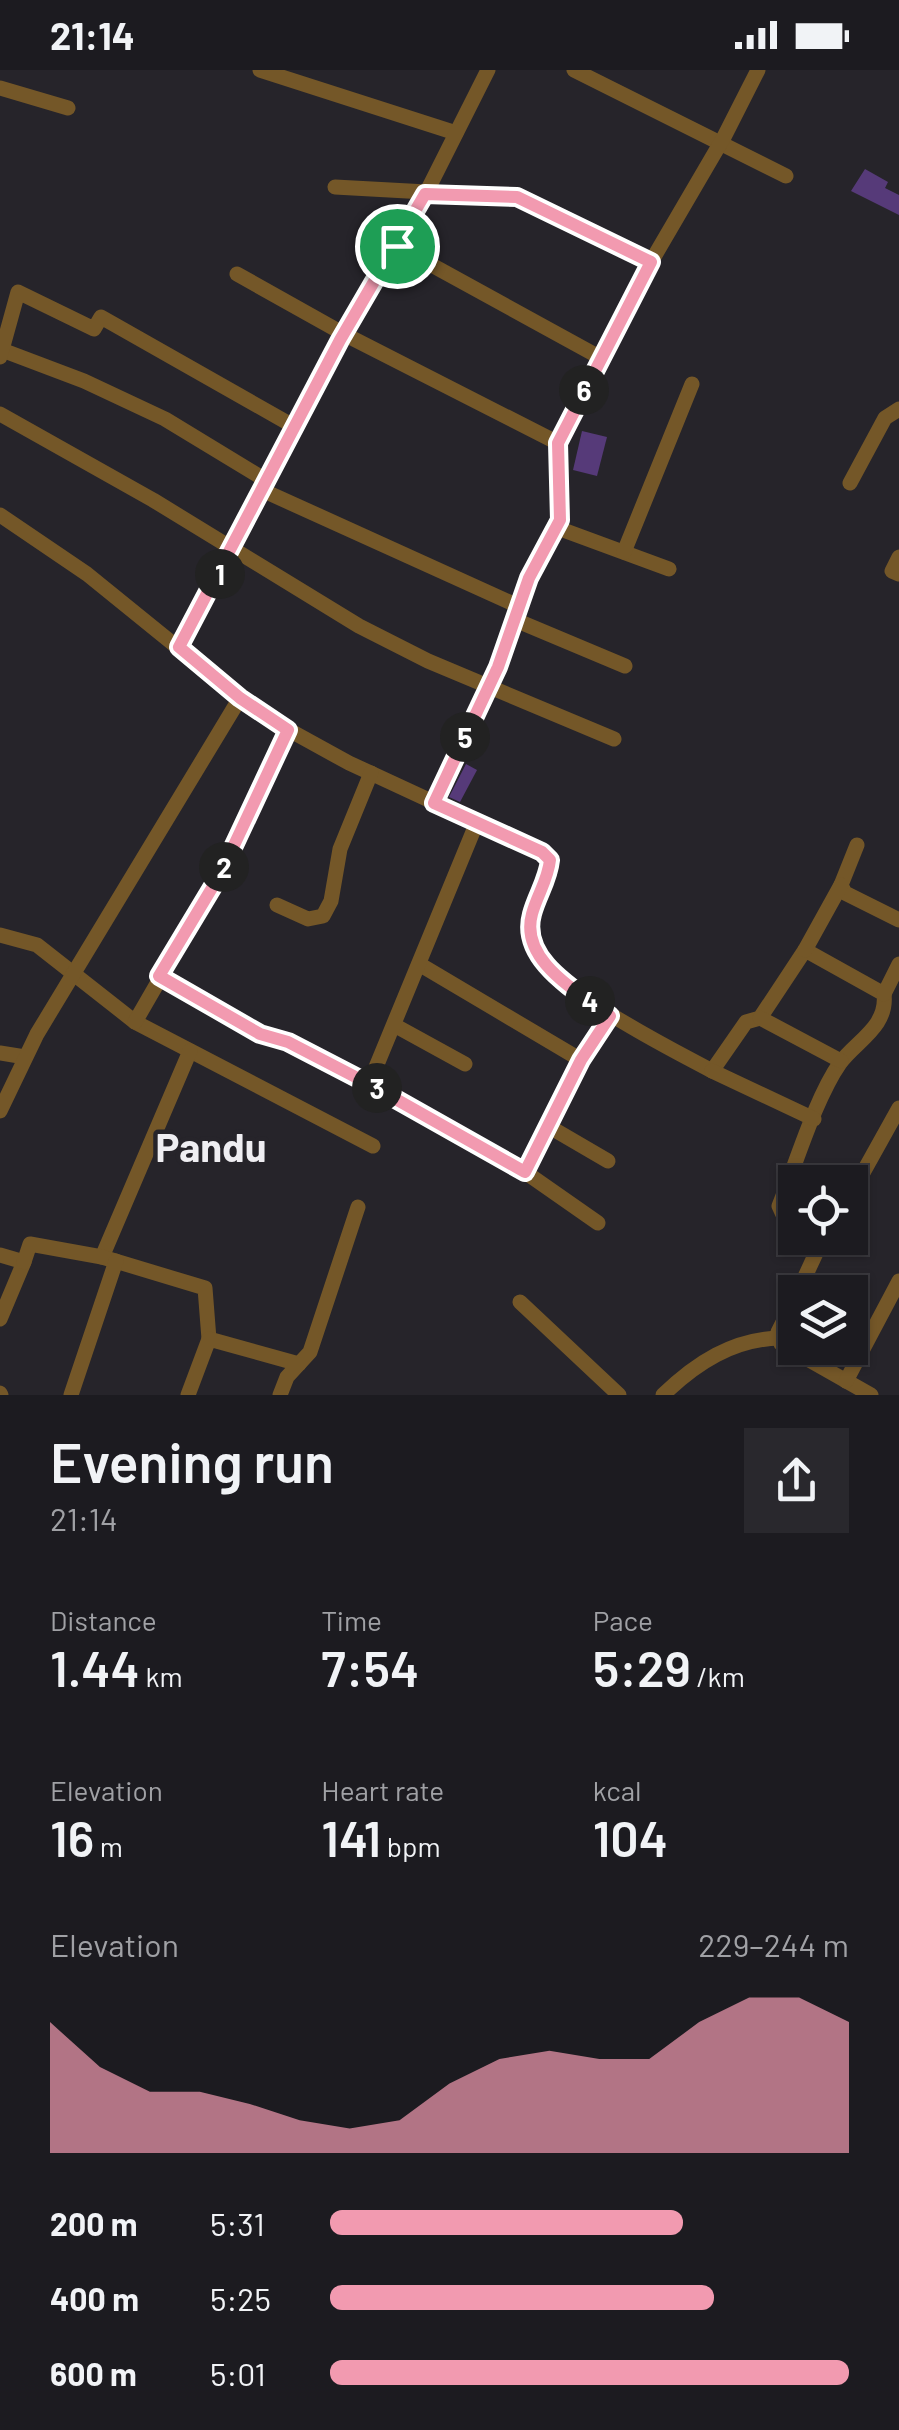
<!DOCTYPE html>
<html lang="en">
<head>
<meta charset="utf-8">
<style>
  :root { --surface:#1c1b20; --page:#29282d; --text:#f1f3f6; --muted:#a0a1a5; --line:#3a393e; --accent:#f29ab0 }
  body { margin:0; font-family:Barlow,sans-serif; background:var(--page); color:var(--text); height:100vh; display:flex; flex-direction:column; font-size:38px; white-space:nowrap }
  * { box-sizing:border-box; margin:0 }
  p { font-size:32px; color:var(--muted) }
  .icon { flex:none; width:55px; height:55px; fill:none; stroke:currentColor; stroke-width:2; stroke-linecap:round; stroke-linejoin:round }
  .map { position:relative; height:1325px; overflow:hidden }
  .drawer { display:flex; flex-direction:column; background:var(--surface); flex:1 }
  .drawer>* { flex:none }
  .controls { position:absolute; left:778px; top:1095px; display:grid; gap:20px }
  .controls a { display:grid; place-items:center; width:90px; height:90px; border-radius:0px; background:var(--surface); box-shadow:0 2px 8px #0004,0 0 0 2px var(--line); font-size:50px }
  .pin { position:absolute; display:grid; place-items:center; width:85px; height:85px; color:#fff; margin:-42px; border:5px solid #fff; border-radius:50%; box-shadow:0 2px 10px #0007 }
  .km { position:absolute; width:50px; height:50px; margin:-25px; border-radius:50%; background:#222; color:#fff; font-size:28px; line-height:50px; text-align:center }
  .round { display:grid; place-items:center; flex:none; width:105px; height:105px; border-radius:0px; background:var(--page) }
  .headline { display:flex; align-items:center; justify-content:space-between; height:170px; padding:0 50px }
  h1 { font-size:55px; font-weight:600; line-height:75px }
  .figures { display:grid; grid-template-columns:repeat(3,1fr); gap:15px; height:170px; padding:10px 50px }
  .figures div { display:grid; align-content:center }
  .figures b { font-size:50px; font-weight:600 }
  .figures small { font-size:28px; font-weight:400 }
  .figures p { font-size:28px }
  .chart { height:280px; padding:20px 50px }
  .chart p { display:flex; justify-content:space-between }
  .chart svg { width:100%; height:180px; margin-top:10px; fill:var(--accent); opacity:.7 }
  ul { padding:0 50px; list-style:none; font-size:32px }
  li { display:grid; grid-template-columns:160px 120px 1fr; align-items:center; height:75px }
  li i { height:25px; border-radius:12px; background:var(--accent) }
  .status { display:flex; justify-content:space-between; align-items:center; height:70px; padding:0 50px; background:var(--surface); direction:ltr }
  .status svg { height:28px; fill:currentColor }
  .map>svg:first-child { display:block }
  .building { fill:#563a79 }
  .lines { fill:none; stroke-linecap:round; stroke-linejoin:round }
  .minor { stroke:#745728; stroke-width:15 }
  .route-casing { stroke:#fff; stroke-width:20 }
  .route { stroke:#f29ab0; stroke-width:12 }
  .labels { text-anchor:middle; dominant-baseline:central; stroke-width:9; stroke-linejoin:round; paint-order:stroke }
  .district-label { font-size:40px; font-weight:bold; fill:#efeef2; stroke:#26242a }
</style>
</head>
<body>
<div class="status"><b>21:14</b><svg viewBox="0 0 49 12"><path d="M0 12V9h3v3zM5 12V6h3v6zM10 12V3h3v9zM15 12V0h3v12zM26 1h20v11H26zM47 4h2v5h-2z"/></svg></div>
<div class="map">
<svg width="899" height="1325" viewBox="0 0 899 1325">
  <rect width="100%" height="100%" fill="#26242a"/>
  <g class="building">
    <path d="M 865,99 L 888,112 L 885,118 L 899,125 L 899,145 L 851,121 Z"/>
    <path d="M 582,361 L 607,367 L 597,406 L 573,400 Z"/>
    <path d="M 466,694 L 477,700 L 460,732 L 449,727 Z"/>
  </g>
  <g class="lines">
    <g class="minor">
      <path d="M 260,0 L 456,63"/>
      <path d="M 574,0 L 786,106"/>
      <path d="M 0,18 L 68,38"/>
      <path d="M 335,117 L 517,127 L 651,192 L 558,373 L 560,449 L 529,507 L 497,597 L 434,733"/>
      <path d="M 397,176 L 601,288"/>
      <path d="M 651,192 L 724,67 L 758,0"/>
      <path d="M 237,204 L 344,264 L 558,373"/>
      <path d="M 2,280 L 84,311 L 165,349 L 267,411"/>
      <path d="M 0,287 L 18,222 L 94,259 L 101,247 L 295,357"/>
      <path d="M 0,344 L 153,430 L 359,556 L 428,591 L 614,669"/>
      <path d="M 850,413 L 885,348 L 899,339"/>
      <path d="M 262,420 L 518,536"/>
      <path d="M 0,445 L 87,504 L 240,628 L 289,660 L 349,693 L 541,782 L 550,790 C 548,816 528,838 530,864 C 533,912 672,979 712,1001 L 746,952 L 760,948 L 805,880 L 884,924 C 888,957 856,971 840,993 C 815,1029 796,1094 779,1136 L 784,1147 L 795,1154"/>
      <path d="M 555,457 L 669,499"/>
      <path d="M 624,482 L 692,314"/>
      <path d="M 899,487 L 892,501 L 899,504"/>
      <path d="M 513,549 L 625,596"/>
      <path d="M 179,577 L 340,270 L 409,157 L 488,0"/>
      <path d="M 857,775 L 841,815 L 845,823 L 899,850"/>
      <path d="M 277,835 L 308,849 L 323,846 L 331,831 L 340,779 L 371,703"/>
      <path d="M 0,865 L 37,875 L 135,952 L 373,1076"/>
      <path d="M 805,880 L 841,815"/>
      <path d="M 419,894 L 581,990"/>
      <path d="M 159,906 L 260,964 L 288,972 L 439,1052 L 525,1102 L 598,1153"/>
      <path d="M 884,924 L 899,894"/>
      <path d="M 760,948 L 841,991"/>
      <path d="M 135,952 L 221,803 L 289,660"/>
      <path d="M 394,955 L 465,994"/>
      <path d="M 0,983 L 25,987"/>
      <path d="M 712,1001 L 814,1049"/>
      <path d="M 369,1014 L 477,752"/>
      <path d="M 0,1041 L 37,964 L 240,628"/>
      <path d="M 548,1056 L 608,1091"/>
      <path d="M 525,1102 L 581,990 L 610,946"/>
      <path d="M 850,1126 L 899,1038"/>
      <path d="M 0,1185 L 24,1192 L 0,1249"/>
      <path d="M 102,1187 L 190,981"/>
      <path d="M 24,1192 L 30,1174 L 102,1187 L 205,1218 L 209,1269"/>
      <path d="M 798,1222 L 816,1183 L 825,1172 L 818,1168"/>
      <path d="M 795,1228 L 778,1262 L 781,1274 L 871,1325"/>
      <path d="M 520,1232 L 619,1325"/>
      <path d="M 846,1311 L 899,1211"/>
      <path d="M 0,1323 L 1,1325"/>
      <path d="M 71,1325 L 116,1191"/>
      <path d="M 188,1325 L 209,1269 L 299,1294"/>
      <path d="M 280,1325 L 287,1307 L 310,1282 L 358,1137"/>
      <path d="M 663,1325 C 696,1293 733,1269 780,1268"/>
    </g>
  </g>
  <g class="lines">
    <defs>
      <path id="route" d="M 425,124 L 517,127 L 651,192 L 558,373 L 560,450 L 529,508 L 498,597 L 434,733 L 542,782 L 550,790 C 548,810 537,825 532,844 C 519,891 579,922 610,946 L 581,990 L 525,1102 L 369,1014 L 288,972 L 260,964 L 159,906 L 221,803 L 288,660 L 240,628 L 179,577 L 340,270 Z"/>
    </defs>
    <use href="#route" class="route-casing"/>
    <use href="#route" class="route"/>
  </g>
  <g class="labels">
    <g class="district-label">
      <text x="211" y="1076">Pandu</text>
    </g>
  </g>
</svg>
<div class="controls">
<a><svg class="icon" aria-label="locate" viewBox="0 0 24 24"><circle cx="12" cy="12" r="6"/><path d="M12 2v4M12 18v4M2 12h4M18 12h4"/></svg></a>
<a><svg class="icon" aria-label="layers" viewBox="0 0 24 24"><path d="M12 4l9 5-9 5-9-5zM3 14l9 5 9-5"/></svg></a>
</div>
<div class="pin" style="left:397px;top:176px;background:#1e9e55"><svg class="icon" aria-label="arrive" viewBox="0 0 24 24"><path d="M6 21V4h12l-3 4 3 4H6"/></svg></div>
<b class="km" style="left:220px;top:504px">1</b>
<b class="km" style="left:224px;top:797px">2</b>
<b class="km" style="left:377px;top:1018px">3</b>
<b class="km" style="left:590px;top:931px">4</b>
<b class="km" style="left:465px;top:667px">5</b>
<b class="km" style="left:584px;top:320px">6</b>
</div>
<section class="drawer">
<div class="headline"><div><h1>Evening run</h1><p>21:14</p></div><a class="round"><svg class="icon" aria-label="share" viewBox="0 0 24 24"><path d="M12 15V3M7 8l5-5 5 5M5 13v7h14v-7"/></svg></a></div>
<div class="figures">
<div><p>Distance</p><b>1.44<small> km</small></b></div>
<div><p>Time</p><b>7:54</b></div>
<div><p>Pace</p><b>5:29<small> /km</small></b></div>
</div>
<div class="figures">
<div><p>Elevation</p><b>16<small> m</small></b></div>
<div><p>Heart rate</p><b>141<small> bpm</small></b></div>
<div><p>kcal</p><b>104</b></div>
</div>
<div class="chart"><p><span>Elevation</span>229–244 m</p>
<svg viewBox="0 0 160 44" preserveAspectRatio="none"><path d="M0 44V12L10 23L20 29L30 29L40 32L50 36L60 38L70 36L80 27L90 21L100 19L110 21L120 21L130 12L140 6L150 6L160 12V44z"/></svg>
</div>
<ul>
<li><b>200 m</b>5:31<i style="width:68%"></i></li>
<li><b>400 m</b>5:25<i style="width:74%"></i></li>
<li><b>600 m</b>5:01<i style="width:100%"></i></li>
</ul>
</section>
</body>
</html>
